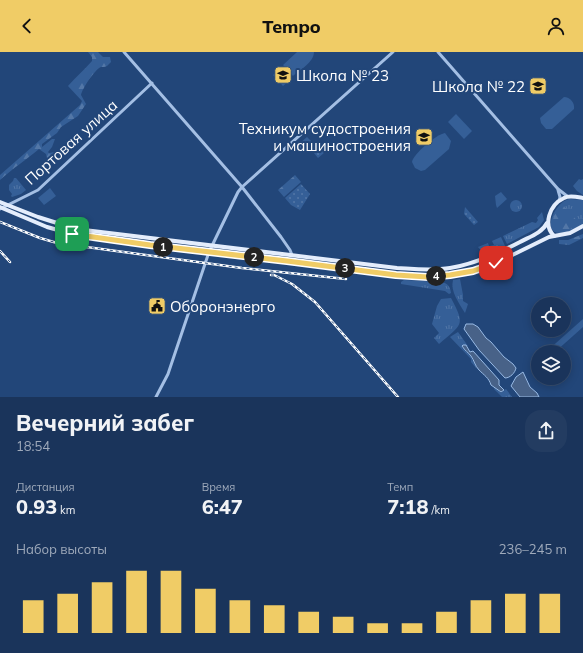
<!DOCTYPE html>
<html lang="ru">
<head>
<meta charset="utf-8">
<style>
  :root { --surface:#1a345b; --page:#233c61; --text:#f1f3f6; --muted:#9faabb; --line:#384f71; --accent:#f0cc66 }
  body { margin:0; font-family:Mulish,sans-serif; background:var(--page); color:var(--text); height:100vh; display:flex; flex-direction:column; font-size:15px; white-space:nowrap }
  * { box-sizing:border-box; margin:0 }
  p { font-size:13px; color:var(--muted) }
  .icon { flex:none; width:22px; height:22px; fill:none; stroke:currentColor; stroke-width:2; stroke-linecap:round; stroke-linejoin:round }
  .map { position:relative; height:345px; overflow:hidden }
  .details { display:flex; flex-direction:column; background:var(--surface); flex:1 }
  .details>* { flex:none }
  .tools { position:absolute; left:531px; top:245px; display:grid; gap:8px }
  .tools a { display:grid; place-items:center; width:40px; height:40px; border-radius:50%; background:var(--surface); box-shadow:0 2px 10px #0003,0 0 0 1px var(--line); font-size:20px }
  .pin { position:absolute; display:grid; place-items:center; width:34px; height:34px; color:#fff; margin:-17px; border-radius:8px; box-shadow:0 2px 6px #0006 }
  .km { position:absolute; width:20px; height:20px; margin:-10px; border-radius:50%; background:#222; color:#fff; font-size:11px; line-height:20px; text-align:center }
  .round { display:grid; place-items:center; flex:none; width:42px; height:42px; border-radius:16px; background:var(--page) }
  .overview { display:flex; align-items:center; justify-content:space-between; height:68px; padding:0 16px }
  h1 { font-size:22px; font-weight:800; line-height:30px }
  .figures { display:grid; grid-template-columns:repeat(3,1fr); gap:6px; height:68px; padding:4px 16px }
  .figures div { display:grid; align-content:center }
  .figures b { font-size:20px; font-weight:800 }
  .figures small { font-size:11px; font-weight:400 }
  .figures p { font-size:11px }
  .chart { height:112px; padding:8px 16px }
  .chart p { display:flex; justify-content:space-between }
  .chart svg { width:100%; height:72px; margin-top:4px; stroke:var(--accent); stroke-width:6 }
  header { display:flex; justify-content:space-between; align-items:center; height:52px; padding:0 16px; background:var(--accent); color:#111; font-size:18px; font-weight:800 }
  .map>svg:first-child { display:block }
  .grass { fill:url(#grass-tufts) }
  .forest { fill:url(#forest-firs) }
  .park { fill:url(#park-dots) }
  .pitch { fill:#355f97 }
  .water { fill:#486288; stroke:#98bae5 }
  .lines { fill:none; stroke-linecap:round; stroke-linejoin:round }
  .minor { stroke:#a4bfe4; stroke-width:3 }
  .major { stroke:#e4edfc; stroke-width:4 }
  .rail-casing { stroke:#fff; stroke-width:2.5 }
  .rail { stroke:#224679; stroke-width:1; stroke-dasharray:3; stroke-linecap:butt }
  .route-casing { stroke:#fff; stroke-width:8 }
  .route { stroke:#f0cc66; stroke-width:5 }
  .labels { text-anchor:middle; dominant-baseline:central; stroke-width:4; stroke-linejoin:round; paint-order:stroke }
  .poi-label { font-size:15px; fill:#fff; stroke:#224679; text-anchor:start }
  .street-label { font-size:15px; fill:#fff; stroke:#224679 }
</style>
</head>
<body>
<header><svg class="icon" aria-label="back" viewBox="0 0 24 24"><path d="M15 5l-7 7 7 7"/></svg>Tempo<svg class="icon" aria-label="person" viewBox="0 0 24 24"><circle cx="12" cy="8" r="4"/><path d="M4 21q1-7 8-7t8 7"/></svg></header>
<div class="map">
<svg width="583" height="345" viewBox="0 0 583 345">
  <defs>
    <pattern id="grass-tufts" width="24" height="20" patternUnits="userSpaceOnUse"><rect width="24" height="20" fill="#355f97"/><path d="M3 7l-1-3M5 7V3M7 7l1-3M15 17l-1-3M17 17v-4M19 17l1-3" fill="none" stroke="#5377a7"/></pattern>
    <pattern id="forest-firs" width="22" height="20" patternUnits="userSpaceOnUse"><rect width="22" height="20" fill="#355f97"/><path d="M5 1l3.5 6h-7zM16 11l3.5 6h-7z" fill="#5377a7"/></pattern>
    <pattern id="park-dots" width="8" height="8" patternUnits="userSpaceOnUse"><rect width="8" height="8" fill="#355f97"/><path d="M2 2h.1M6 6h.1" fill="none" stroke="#5377a7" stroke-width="1.8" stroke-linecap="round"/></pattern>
  </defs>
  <rect width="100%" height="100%" fill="#224679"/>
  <g class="grass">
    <path d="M 14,126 L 16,126 L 26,138 L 21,142 L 12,145 L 11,144 L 12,142 L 9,138 L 9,133 L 13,129 Z"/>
    <path d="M 569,147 L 583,148 L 583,172 C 576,176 568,181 560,181 C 541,181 555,150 569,147 Z"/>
    <circle cx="516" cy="154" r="6"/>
    <path d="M 542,160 L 544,168 L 539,175 L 507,192 L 503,184 L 532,170 L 536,171 L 538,168 L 537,166 Z"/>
    <path d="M 501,185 L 505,194 L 484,202 L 478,195 L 488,191 L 489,194 L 494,193 L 492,189 Z"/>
    <path d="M 460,227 L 463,243 L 463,249 L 468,252 L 465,261 C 459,251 450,239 453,228 Z"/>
    <path d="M 404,228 L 442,230 C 448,232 450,234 451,241 L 449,242 L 445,239 L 401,232 L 401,230 Z"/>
    <path d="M 451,246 C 466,274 462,272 439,292 L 434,286 L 439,281 L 432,272 L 437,254 L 441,247 Z"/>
    <path d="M 583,267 L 583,275 L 555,300 L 547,299 Z"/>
    <path d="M 458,280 L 468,294 L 463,293 L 462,296 L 470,303 L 477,317 L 471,310 L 471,307 L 450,285 Z"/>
    <path d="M 495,336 L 501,341 L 506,337 L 512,345 L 502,345 L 494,337 Z"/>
  </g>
  <g class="forest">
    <path d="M 88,0 L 98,0 L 103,5 L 110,5 L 111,10 L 107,14 C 106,15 102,15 101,15 C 95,17 82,37 81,43 L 86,52 L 78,64 L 61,75 L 57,81 L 42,92 L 42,95 L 52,87 L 55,87 L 52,95 L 48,100 L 49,101 L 55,100 L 55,103 L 47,106 L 46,102 L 39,97 C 26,108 13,116 0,128 L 0,123 L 80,53 L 82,49 L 68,34 C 76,25 84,18 92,9 L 92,5 Z"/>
    <path d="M 307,85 L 314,92 L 304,101 L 298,93 Z"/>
    <path d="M 295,123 L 301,130 L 284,145 L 278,138 Z"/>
    <path d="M 579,127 L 581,128 L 583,127 L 583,143 L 577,139 L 573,134 Z"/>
    <path d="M 562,152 L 580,172 L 563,180 L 556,178 L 552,171 L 554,164 Z"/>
    <path d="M 583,182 L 583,186 L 569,193 L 559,192 L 559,188 L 568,188 Z"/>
  </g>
  <g class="park">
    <path d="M 328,89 L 332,94 L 318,106 L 314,101 Z"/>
    <path d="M 301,132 L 310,142 L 300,158 L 291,153 L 285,146 Z"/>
    <path d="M 465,155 L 478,170 L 474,173 L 464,162 Z"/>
  </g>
  <g class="pitch">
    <path d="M 297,0 L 314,0 C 314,10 300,18 293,24 L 283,13 Z"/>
    <path d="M 279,18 L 289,29 L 283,34 L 273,23 Z"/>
    <path d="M 564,45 C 570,45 575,51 574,57 L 552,77 L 546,77 L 541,71 L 540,66 Z"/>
    <path d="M 456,62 L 472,79 L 464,87 L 448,70 Z"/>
    <path d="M 445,81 L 451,89 L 449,97 L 425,118 L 421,119 L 415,116 L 412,110 C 413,102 437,82 445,81 Z"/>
    <path d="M 50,136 L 56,144 L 44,153 L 38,146 Z"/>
    <path d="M 501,140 L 507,147 L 497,156 L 496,153 L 495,144 Z"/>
  </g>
  <g class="water">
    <path d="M 466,272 L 473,272 L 478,275 L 486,286 L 491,290 L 504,305 L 513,312 L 516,316 C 515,321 510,326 505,326 L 479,298 L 464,277 Z"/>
    <path d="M 463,293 L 466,293 L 470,300 L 473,299 L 499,328 L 499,333 L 504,338 L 501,340 L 491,333 C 489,326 484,323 479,318 C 475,314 474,308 471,304 C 468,300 465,299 462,294 Z"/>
    <path d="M 523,320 L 530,335 L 537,341 L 539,345 L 520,345 L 511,334 L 516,325 Z"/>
  </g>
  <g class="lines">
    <g class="minor">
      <path d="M 124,0 L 242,135 L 281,185 L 290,198 L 292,203"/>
      <path d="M 438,0 L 558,137 L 567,144"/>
      <path d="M 558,138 L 560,145 L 559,149"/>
      <path d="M 0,157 L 38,138 L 152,31"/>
      <path d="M 156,345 L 168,322 L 209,200 L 238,140 L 242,135 L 393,0"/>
    </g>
    <g class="major">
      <path d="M 0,150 L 38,165 L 76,177 L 397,216 C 415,217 433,219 450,216 C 475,212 497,202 520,190 C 529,185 542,181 547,171"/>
      <path d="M 0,155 L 47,175 L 76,183 L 150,193 L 293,209 L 396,223 L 428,225 L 450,223 L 473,219 L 496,211 L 549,185 L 570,181 L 583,174"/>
      <path d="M 554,184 C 543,173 549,153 564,146 C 569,143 577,145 583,146"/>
    </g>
    <defs>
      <g id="rail">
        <path d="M 0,170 L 40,186 L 57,191 L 242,216 L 346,227"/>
        <path d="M 0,199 L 10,210"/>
        <path d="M 271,223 L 274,223 L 292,232 L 315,250 L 398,345"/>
      </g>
    </defs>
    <use href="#rail" class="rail-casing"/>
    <use href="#rail" class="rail"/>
  </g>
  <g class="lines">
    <defs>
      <path id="route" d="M 72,182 L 150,193 L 287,209 L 396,223 L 428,225 L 450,223 L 473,219 L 496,211"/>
    </defs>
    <use href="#route" class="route-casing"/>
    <use href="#route" class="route"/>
  </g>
  <defs>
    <symbol id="school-square" viewBox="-11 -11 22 22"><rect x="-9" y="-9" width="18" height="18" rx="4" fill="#f0cc66" stroke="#224679"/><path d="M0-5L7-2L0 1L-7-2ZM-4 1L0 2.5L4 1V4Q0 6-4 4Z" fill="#111"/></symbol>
    <symbol id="university-square" viewBox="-11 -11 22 22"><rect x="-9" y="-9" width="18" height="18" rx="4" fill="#f0cc66" stroke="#224679"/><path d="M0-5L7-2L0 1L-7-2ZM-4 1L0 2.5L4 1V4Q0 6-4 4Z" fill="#111"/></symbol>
    <symbol id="civic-square" viewBox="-11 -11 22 22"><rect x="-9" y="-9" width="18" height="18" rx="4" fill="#f0cc66" stroke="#224679"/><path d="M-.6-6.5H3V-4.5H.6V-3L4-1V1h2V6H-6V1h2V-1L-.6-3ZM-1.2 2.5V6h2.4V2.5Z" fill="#111"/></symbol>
  </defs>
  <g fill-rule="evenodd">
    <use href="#school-square" x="273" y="13" width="20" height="20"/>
    <use href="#school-square" x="528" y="24" width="20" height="20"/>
    <use href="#university-square" x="414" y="75" width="20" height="20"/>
    <use href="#civic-square" x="147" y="244" width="20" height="20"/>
  </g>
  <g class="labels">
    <g class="poi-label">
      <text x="296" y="23">Школа № 23</text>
      <text x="525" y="34" text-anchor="end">Школа № 22</text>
      <text x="411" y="76" text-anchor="end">Техникум судостроения<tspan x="411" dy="17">и машиностроения</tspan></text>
      <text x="170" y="254">Оборонэнерго</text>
    </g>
    <g class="street-label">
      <text transform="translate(71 90) rotate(-42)">Портовая улица</text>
    </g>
  </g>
</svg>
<div class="tools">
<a><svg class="icon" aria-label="locate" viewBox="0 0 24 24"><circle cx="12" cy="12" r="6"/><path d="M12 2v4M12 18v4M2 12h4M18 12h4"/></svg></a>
<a><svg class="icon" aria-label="layers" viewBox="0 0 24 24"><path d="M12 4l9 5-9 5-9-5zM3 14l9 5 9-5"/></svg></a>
</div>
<div class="pin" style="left:72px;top:182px;background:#1e9e55"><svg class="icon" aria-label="arrive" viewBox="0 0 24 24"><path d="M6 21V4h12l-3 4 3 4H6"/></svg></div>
<div class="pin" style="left:496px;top:211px;background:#d93025"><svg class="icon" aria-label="check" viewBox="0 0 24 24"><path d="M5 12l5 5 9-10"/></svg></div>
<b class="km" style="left:163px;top:195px">1</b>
<b class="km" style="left:254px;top:205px">2</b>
<b class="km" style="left:345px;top:216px">3</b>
<b class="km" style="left:436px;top:224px">4</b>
</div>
<section class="details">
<div class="overview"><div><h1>Вечерний забег</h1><p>18:54</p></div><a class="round"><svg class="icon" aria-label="share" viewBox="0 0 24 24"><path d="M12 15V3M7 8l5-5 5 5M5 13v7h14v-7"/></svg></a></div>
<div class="figures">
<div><p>Дистанция</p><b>0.93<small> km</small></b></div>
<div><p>Время</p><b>6:47</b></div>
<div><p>Темп</p><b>7:18<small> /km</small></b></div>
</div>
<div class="chart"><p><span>Набор высоты</span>236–245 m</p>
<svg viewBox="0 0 160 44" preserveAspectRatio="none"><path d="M5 44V24M15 44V20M25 44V13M35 44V6M45 44V6M55 44V17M65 44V24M75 44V27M85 44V31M95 44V34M105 44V38M115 44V38M125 44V31M135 44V24M145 44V20M155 44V20"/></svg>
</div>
</section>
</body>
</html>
